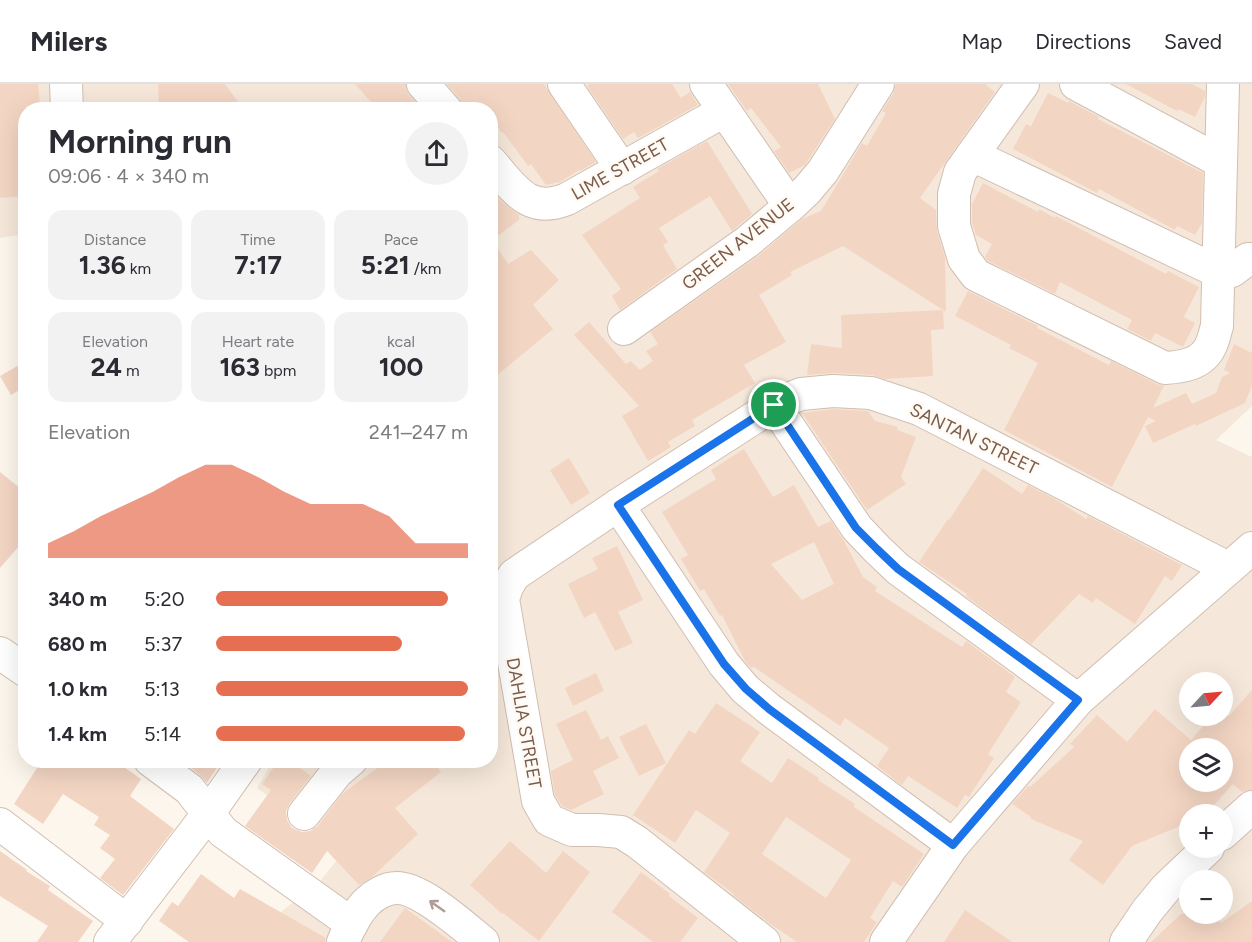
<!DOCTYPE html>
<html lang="en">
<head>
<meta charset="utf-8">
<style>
  :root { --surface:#fff; --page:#f2f2f3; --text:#2b2b33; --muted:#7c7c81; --line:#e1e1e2; --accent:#e76f51 }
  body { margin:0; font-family:Figtree,sans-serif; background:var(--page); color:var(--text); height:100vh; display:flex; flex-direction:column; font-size:22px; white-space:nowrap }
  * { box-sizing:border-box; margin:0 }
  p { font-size:20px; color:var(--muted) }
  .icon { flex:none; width:33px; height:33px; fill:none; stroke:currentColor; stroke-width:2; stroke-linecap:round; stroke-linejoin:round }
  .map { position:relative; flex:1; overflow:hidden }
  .details { position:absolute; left:18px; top:18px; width:480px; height:666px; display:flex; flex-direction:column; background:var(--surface); border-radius:24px; box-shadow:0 6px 24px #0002 }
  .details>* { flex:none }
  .needle { width:39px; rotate:64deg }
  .tools { position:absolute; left:1179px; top:588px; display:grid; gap:12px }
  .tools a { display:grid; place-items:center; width:54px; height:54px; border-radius:50%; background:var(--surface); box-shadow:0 6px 24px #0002; font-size:30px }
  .pin { position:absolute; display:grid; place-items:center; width:51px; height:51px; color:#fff; margin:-26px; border:3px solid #fff; border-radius:50%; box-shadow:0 2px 6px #0007 }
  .round { display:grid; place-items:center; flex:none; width:63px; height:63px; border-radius:32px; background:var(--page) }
  .overview { display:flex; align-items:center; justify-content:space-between; height:102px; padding:0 30px }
  h1 { font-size:33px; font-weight:700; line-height:45px }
  .stats { display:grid; grid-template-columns:repeat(3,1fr); gap:9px; height:102px; padding:6px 30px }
  .stats div { display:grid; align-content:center; border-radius:15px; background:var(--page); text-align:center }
  .stats b { font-size:26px; font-weight:700 }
  .stats small { font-size:16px; font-weight:400 }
  .stats p { font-size:16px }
  .chart { height:168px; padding:12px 30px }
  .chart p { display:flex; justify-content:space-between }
  .chart svg { width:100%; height:108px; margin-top:6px; fill:var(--accent); opacity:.7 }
  ul { padding:0 30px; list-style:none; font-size:20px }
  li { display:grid; grid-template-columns:96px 72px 1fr; align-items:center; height:45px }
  li i { height:15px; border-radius:8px; background:var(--accent) }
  header { display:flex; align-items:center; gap:36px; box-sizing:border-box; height:84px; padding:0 30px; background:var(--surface); border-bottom:2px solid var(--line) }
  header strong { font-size:28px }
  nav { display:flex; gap:33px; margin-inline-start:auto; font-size:21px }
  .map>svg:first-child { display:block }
  .residential { fill:#f5e8da; fill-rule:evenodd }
  .building { fill:#f3d5c3; fill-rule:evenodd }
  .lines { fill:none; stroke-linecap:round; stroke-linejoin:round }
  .minor-casing { stroke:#d1beb0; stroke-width:34 }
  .minor { stroke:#fff; stroke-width:32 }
  .oneway { stroke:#af9d94 }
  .route-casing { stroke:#fff; stroke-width:12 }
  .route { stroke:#1a73e8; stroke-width:8 }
  .labels { text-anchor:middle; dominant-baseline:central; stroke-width:5; stroke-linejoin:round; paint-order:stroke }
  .street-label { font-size:18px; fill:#7a5c4d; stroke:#fffaf3 }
</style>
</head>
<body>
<header>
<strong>Milers</strong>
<nav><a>Map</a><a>Directions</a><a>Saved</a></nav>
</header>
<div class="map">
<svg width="1252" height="858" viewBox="0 0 1252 858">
  <rect width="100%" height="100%" fill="#fdf6ec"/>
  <path class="residential" d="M 0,0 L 1252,0 L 1252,322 L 1216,356 L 1252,373 L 1252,847 L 1232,858 L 264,858 L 283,826 L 318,800 L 343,768 L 257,704 L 273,677 L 490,676 L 490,26 L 26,26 L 25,150 L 0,154 ZM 1190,598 L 1222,598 L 1222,632 L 1190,632 ZM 1190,664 L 1222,664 L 1222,698 L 1190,698 ZM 1190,730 L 1222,730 L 1222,764 L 1190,764 ZM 1190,796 L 1222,796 L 1222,830 L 1190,830 Z"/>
  <g class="building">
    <path d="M 0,0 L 38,0 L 40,21 L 26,22 L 26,112 L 0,114 Z"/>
    <path d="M 158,0 L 225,0 L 244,26 L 159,26 Z"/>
    <path d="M 355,0 L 406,0 L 406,4 L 409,11 L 422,26 L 378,26 Z"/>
    <path d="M 447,0 L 544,0 L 596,78 L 580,87 L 579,86 L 560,98 L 546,101 L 531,80 L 528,82 L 503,48 L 502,49 L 490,32 L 490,26 L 464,26 L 463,22 L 460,15 Z"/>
    <path d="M 590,0 L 672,0 L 681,14 L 690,8 L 698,21 L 638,54 L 634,48 L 623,55 L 587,2 Z"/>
    <path d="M 728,0 L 818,0 L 835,35 L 805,81 L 789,89 L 774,67 L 781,63 L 751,24 L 747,27 Z"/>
    <path d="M 896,0 L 985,0 L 995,8 L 920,114 L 936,126 L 937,147 L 945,173 L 946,228 L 943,226 L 944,245 L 931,246 L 933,292 L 885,295 L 872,291 L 834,289 L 807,291 L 811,260 L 842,264 L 841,231 L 943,226 L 843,162 L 790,188 L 792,191 L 759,211 L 786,258 L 744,281 L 755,299 L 692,336 L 695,342 L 668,358 L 671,363 L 648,377 L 622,332 L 639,322 L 574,251 L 589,238 L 626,280 L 631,277 L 640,286 L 653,277 L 646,267 L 658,260 L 650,248 L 757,173 L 802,135 L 821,127 L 862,59 L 867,62 L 886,29 L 882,27 L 893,10 Z"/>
    <path d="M 1126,0 L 1192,0 L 1205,7 L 1205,13 L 1195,33 L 1178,25 L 1177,27 Z"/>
    <path d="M 1048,9 L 1068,19 L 1069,17 L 1099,33 L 1098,35 L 1203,89 L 1202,139 L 1195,151 L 1177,142 L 1175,146 L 1099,105 L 1097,109 L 1013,65 L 1026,40 L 1031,42 Z"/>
    <path d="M 707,57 L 752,130 L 732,147 L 710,112 L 659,144 L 668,158 L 663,161 L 677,185 L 620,226 L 612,212 L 621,205 L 582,151 L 640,114 L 633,103 L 659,87 L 657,85 Z"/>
    <path d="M 983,99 L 1038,128 L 1039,125 L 1055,134 L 1056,132 L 1166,190 L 1168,187 L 1199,203 L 1184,233 L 1195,239 L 1183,263 L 1155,249 L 1151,257 L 1127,245 L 1132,236 L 1060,198 L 1055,210 L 988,177 L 985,173 L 992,160 L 976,151 L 972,139 L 972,120 Z"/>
    <path d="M 490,105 L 503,119 L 519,131 L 519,136 L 492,156 L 508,180 L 531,166 L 559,196 L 533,221 L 553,245 L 490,297 Z"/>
    <path d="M 968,207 L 1038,242 L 1037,244 L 1109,281 L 1111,277 L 1157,300 L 1164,302 L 1153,324 L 1186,309 L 1192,320 L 1216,309 L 1222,293 L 1230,289 L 1224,286 L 1234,260 L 1252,269 L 1252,301 L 1245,319 L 1196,342 L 1195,340 L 1153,359 L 1145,342 L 1156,337 L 1148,333 L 1112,403 L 1004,346 L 1038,279 L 1009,264 L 1011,261 L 955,232 Z"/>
    <path d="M 26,277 L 26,302 L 11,311 L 0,292 Z"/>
    <path d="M 833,325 L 868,327 L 875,337 L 898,343 L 897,346 L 916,353 L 901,393 L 906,400 L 867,426 L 802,329 Z"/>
    <path d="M 744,365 L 773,413 L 794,401 L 818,443 L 831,437 L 844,457 L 863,493 L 877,503 L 875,507 L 962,563 L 966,557 L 1015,593 L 1006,608 L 1021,618 L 988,670 L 994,674 L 969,713 L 965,711 L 957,724 L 908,692 L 902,701 L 877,682 L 889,664 L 845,634 L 840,642 L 754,583 L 751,584 L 745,577 L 722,531 L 720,532 L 704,505 L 700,507 L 681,475 L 688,471 L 662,428 L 716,395 L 711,386 ZM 814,458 L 834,500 L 802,516 L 771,480 Z"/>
    <path d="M 569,374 L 590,409 L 571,421 L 550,386 Z"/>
    <path d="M 983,384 L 1022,410 L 1028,401 L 1055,415 L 1086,435 L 1088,432 L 1182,481 L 1172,497 L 1165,492 L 1135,540 L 1096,514 L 1093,519 L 1079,510 L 1031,560 L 966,512 L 967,510 L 919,478 L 948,435 L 949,436 Z"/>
    <path d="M 0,388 L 26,409 L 26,454 L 0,484 Z"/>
    <path d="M 617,462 L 643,516 L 618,528 L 633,559 L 615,567 L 595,528 L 584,534 L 568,500 L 598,485 L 592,474 Z"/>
    <path d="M 596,589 L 604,607 L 573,622 L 565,604 Z"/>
    <path d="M 1252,606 L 1252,706 L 1248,706 L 1242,708 L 1233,700 L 1206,730 L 1190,730 L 1190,738 L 1132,762 L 1103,801 L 1069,776 L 1083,757 L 1031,735 L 1031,733 L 1012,720 L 1028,702 L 1030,703 L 1074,663 L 1070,660 L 1097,631 L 1127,658 L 1155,625 L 1191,656 L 1212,632 L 1229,632 ZM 1190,664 L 1222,664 L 1222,698 L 1190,698 Z"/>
    <path d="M 716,619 L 760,648 L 740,677 L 772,699 L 788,674 L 819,694 L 818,696 L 855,720 L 854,723 L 924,770 L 902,803 L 893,797 L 870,834 L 877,838 L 864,858 L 797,858 L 769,839 L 733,811 L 734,810 L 704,788 L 730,749 L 696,726 L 675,759 L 633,731 L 689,646 L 695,650 ZM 786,733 L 851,776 L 826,814 L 762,770 Z"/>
    <path d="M 586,626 L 601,656 L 608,652 L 619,674 L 593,687 L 604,710 L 571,726 L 562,722 L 555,711 L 551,687 L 573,676 L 556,640 Z"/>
    <path d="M 646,640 L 666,679 L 639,692 L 619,653 Z"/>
    <path d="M 42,676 L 114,676 L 141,695 L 130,712 L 174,745 L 123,811 L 100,794 L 115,775 L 100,764 L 110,751 L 94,741 L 99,733 L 63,710 L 43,740 L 14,720 Z"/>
    <path d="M 181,676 L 222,676 L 207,699 L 200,691 Z"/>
    <path d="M 279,676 L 289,676 L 311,692 L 290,719 L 286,727 L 287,736 L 292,744 L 302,748 L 310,747 L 318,742 L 342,710 L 388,676 L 432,676 L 441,688 L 395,724 L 418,750 L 372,793 L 359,801 L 327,767 L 312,789 L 245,742 L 271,706 L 262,700 Z"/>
    <path d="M 510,757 L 546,789 L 563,767 L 590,788 L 539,857 L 503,829 L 502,830 L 470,801 Z"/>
    <path d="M 0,767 L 27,786 L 26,787 L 50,802 L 48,806 L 93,837 L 78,858 L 37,858 L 48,842 L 0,812 Z"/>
    <path d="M 641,788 L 670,810 L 669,812 L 698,834 L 680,858 L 653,858 L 612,828 Z"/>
    <path d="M 201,790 L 234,814 L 240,805 L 326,854 L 325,858 L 189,858 L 159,837 L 172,818 L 178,822 Z"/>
    <path d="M 1252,817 L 1252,858 L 1151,858 L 1181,830 L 1211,830 L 1221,839 Z"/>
    <path d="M 405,824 L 452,858 L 380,858 Z"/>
    <path d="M 965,826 L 1012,858 L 944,858 Z"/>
  </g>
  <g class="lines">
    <defs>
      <g id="minor">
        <path d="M 66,0 L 67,26"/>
        <path d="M 423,0 L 446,26"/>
        <path d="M 564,0 L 622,85"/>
        <path d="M 706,0 L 790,122"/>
        <path d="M 1023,0 L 960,88 L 954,110 L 954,142 L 964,175 L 976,191 L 1165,284 C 1183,283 1203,280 1211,261 C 1214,255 1215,248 1217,242 L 1223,0"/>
        <path d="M 1076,0 L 1221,78"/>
        <path d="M 972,71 L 1219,188 L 1232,187 L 1248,175 L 1252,175"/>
        <path d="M 490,77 C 514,104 528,131 567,115 L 724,27"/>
        <path d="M 624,245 L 747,158 L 790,122 L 807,106 L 823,87 L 878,0"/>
        <path d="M 774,321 L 857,444 L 877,465 L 898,485 L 1078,616"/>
        <path d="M 618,421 L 724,580 L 745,605 L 769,625 L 953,761"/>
        <path d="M 0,569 L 26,587"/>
        <path d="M 150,676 L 189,705 L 223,748 L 352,840"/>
        <path d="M 304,730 L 337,688 L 351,676"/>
        <path d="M 0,740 L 127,837"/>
        <path d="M 1222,750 L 1252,723"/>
        <path d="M 110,858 L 208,730 L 246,676"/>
        <path d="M 343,858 C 349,844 356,829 367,818 C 374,811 386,804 396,804 C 421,803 464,843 483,858"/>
        <path d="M 764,858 L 637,758 L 621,748 L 598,746 L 572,746 L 549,736 L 538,717 L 503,515 L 507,503 L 514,491 L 618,421 L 774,321 L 801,310 L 833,307 L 871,309 L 919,325 L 1228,484"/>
        <path d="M 886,858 L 953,761 L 1078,616 L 1252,464"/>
        <path d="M 1126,858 L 1147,827 L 1166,804 L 1208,764"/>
      </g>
    </defs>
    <use href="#minor" class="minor-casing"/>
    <use href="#minor" class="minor"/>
  </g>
  <defs><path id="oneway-shaft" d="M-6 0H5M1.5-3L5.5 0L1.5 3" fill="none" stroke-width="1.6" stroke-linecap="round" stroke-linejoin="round" transform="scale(1.5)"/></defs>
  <use class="oneway" href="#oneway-shaft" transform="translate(437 822) rotate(-145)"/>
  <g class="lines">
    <defs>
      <path id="route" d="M 774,321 L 856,444 L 877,465 L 898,485 L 1078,616 L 953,761 L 769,625 L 746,605 L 724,580 L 618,421 Z"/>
    </defs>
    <use href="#route" class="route-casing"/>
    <use href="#route" class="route"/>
  </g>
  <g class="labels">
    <g class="street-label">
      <text transform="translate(620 85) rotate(-29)">LIME STREET</text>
      <text transform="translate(738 160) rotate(-38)">GREEN AVENUE</text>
      <text transform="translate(974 355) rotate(26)">SANTAN STREET</text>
      <text transform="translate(524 639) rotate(80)">DAHLIA STREET</text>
    </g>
  </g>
</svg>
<div class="tools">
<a><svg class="needle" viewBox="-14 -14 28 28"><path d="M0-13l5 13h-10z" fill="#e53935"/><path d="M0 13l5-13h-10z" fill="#7c7c81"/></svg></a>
<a><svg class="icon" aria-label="layers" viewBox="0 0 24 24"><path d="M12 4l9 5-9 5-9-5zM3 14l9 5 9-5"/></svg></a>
<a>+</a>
<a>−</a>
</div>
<div class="pin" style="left:774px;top:321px;background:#1e9e55"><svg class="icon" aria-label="arrive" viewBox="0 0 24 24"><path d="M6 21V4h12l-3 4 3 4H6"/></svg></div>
<section class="details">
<div class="overview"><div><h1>Morning run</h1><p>09:06 · 4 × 340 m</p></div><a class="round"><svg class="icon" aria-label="share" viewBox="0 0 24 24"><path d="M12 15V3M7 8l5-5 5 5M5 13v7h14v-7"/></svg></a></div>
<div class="stats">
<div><p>Distance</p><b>1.36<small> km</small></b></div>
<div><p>Time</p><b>7:17</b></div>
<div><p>Pace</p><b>5:21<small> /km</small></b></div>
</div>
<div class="stats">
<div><p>Elevation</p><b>24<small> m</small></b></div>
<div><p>Heart rate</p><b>163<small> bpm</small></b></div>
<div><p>kcal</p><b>100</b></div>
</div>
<div class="chart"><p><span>Elevation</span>241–247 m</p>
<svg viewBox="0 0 160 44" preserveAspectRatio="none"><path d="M0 44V38L10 33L20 27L30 22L40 17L50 11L60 6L70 6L80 11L90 17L100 22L110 22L120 22L130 27L140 38L150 38L160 38V44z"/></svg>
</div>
<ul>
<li><b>340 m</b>5:20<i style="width:92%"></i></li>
<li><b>680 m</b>5:37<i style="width:74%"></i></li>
<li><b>1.0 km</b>5:13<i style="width:100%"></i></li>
<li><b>1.4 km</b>5:14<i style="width:99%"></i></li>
</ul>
</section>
</div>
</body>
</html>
